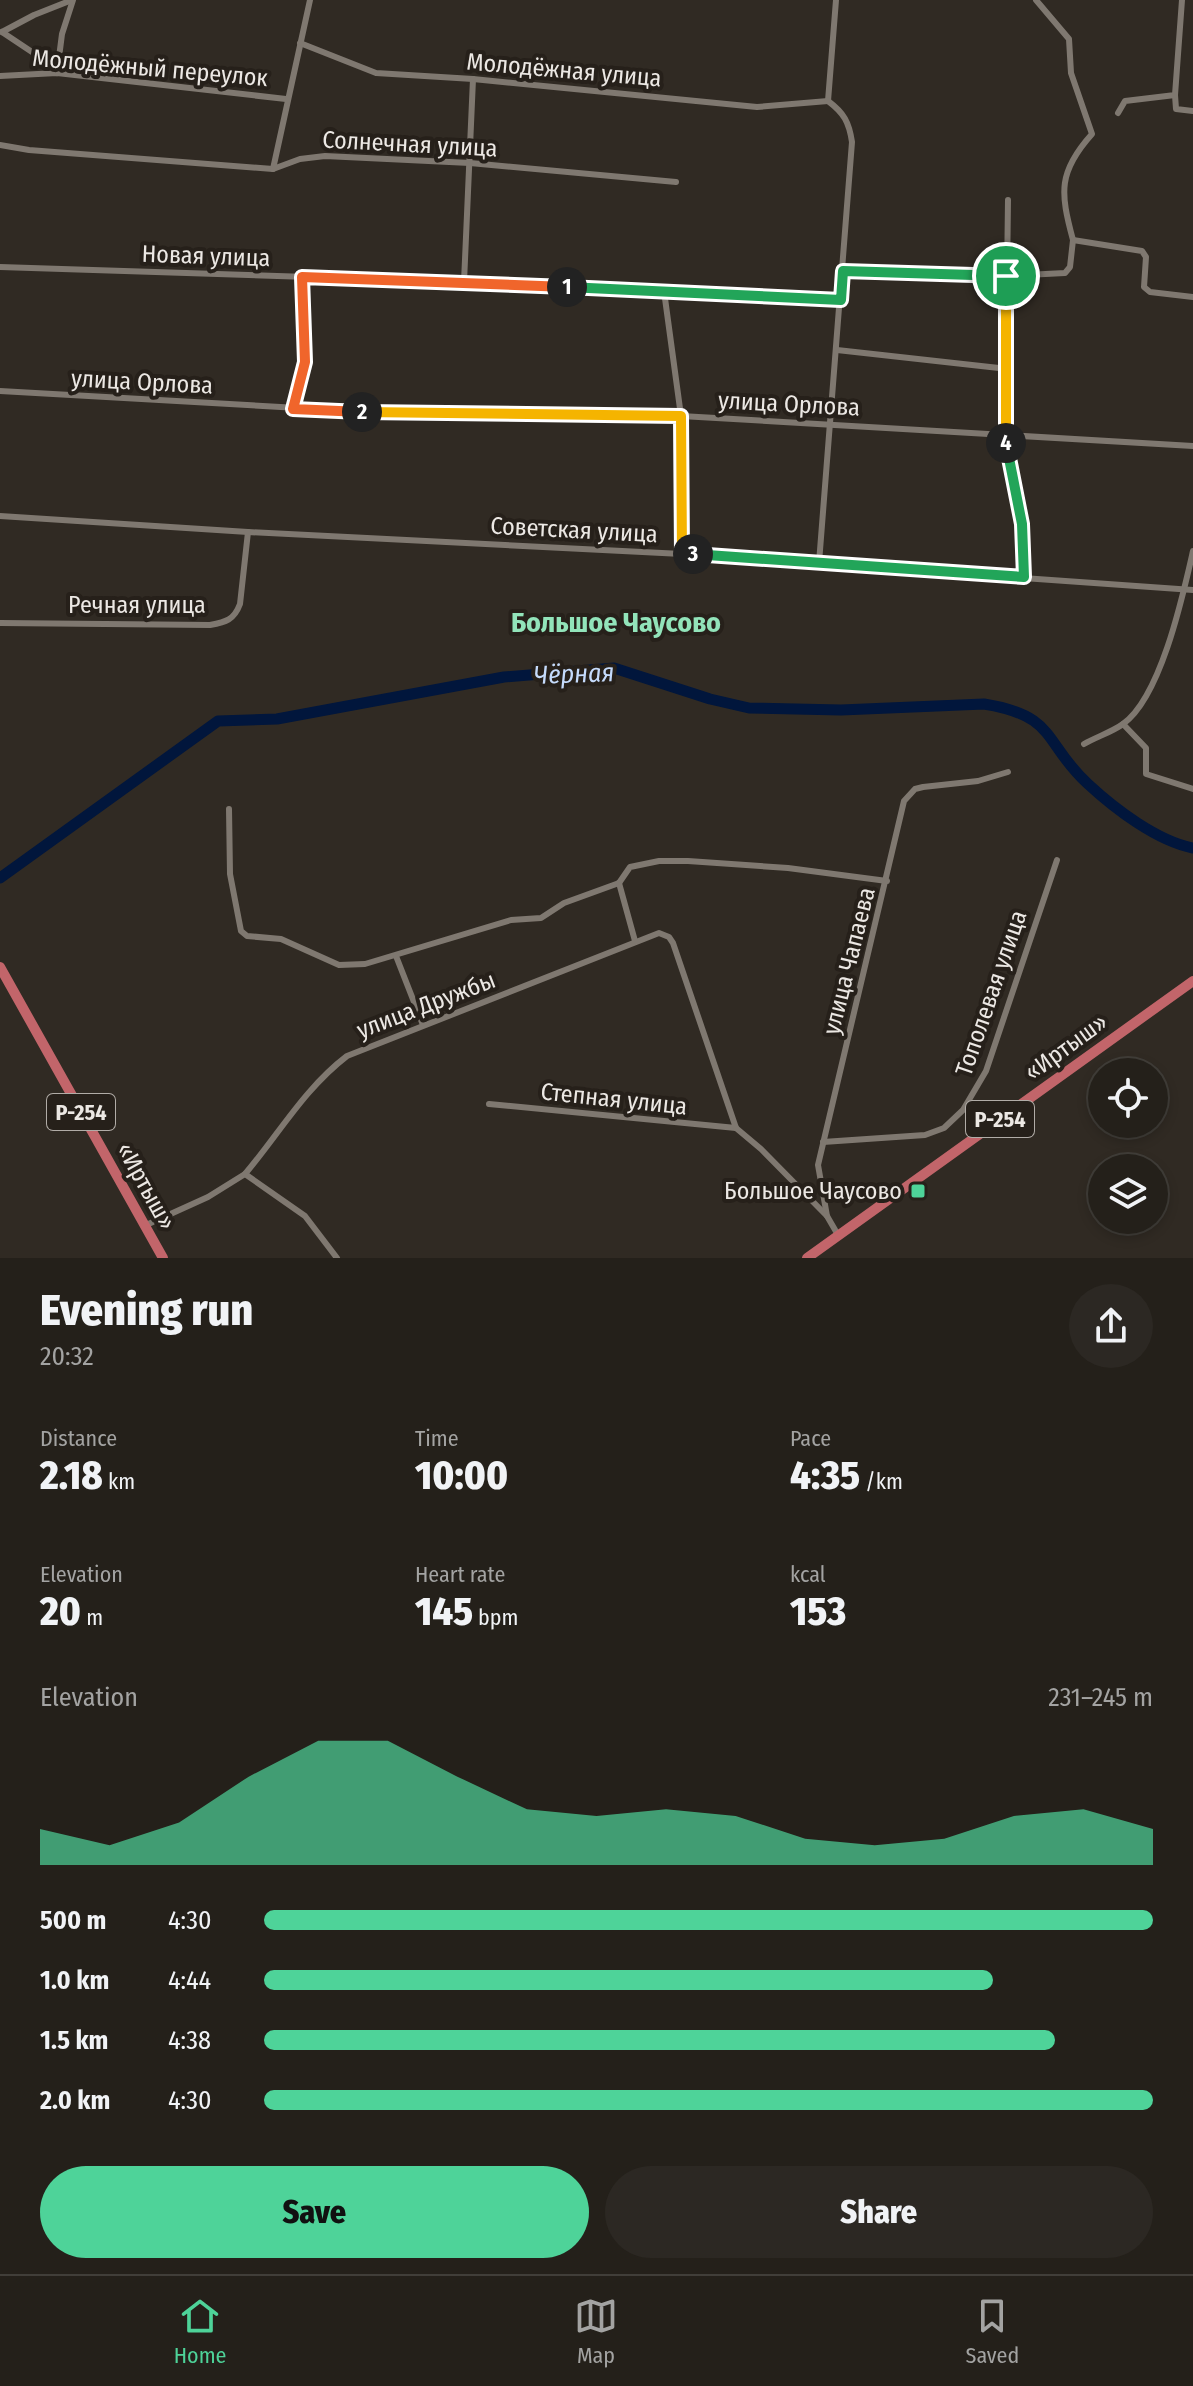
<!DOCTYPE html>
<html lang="en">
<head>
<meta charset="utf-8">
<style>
  :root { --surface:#24201a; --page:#2c2823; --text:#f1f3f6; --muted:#a3a3a2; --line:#413e39; --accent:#4ed399 }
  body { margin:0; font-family:"Fira Sans Condensed",sans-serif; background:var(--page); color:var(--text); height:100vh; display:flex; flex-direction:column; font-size:30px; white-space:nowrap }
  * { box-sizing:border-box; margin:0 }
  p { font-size:26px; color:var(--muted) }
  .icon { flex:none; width:44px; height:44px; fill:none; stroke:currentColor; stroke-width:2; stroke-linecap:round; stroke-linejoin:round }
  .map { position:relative; height:1258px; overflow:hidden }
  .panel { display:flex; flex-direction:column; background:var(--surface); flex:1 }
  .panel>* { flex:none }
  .controls { position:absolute; left:1088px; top:1058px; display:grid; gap:16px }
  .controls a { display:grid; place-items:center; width:80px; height:80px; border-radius:50%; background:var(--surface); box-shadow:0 4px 12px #0003,0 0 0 2px var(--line); font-size:40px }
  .pin { position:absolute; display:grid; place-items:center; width:68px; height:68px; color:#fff; margin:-34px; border:4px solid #fff; border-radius:50%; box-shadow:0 2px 8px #0007 }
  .km { position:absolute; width:40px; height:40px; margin:-20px; border-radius:50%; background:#222; color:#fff; font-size:22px; line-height:40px; text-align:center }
  .round { display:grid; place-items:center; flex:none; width:84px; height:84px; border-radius:42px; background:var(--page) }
  .head { display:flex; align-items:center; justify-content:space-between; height:136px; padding:0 40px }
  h1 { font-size:44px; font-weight:800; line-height:60px }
  .figures { display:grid; grid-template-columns:repeat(3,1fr); gap:12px; height:136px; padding:8px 40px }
  .figures div { display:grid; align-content:center }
  .figures b { font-size:40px; font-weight:800 }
  .figures small { font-size:22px; font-weight:400 }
  .figures p { font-size:22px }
  .chart { height:224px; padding:16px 40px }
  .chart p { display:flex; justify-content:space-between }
  .chart svg { width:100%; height:144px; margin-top:8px; fill:var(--accent); opacity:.7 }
  .button { display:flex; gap:16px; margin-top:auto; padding:16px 40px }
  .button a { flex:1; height:92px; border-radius:48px; background:var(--accent); color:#111; font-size:32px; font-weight:800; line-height:92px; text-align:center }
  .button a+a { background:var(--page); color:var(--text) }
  ul { padding:0 40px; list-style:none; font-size:26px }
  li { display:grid; grid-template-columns:128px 96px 1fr; align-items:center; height:60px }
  li i { height:20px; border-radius:10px; background:var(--accent) }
  .tabs { display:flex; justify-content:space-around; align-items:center; height:112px; border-top:2px solid var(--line); background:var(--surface); font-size:22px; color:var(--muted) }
  .tabs a { display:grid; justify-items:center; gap:4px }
  .tabs .selected { color:var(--accent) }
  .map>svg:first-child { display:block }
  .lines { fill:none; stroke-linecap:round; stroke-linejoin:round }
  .river { stroke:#01163c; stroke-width:11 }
  .minor { stroke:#7f7870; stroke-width:6 }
  .trunk { stroke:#c2656a; stroke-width:10 }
  .split-1-casing { stroke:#fff; stroke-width:16 }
  .split-2-casing { stroke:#fff; stroke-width:16 }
  .split-3-casing { stroke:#fff; stroke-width:16 }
  .split-4-casing { stroke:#fff; stroke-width:16 }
  .split-5-casing { stroke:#fff; stroke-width:16 }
  .split-1 { stroke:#22a559; stroke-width:10 }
  .split-2 { stroke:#f0652b; stroke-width:10 }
  .split-3 { stroke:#f5b400; stroke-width:10 }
  .split-4 { stroke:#22a559; stroke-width:10 }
  .split-5 { stroke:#f5b400; stroke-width:10 }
  .poi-dot { fill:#4ed399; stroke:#26201a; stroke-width:3 }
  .labels { text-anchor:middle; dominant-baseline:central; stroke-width:8; stroke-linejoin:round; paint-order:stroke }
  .shield { fill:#26201a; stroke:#b1aca7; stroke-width:2 }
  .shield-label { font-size:22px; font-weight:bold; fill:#ece8e4 }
  .street-label { font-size:24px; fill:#ece8e4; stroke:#26201a }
  .poi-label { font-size:24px; fill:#ece8e4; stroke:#26201a; text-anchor:end }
  .water-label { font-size:26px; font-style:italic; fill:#c5dbfc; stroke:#26201a }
  .quarter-label { font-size:28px; font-weight:bold; fill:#92e4ba; stroke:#26201a }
</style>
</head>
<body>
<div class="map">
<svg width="1193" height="1258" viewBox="0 0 1193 1258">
  <rect width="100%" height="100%" fill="#302a23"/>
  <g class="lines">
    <path class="river" d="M 0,878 L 218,721 L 277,719 L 504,677 L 614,668 L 710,699 L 749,708 L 841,710 L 984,704 C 1058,716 1043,743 1088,784 C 1115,809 1157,841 1193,848"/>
    <g class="minor">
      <path d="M 1036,0 L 1069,39 L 1071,73 L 1092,134 C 1058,172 1060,192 1073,240"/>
      <path d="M 2,32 L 34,15 L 72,0"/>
      <path d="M 2,32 L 47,62 L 57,73"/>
      <path d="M 300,43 L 376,73 L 473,79 L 757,107 L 828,101"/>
      <path d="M 57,73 L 62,34 L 73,0"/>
      <path d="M 0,76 L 57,73 L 286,99"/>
      <path d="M 1175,95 L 1176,109 L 1193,111"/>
      <path d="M 828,101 L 836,0"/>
      <path d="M 1118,113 L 1125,101 L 1175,95 L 1182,0"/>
      <path d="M 0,145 L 29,150 L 273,169 L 300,159 L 325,156 L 470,163 L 676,182"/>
      <path d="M 273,169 L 310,0"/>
      <path d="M 1008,200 L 1005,436 L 1022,524 L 1024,577"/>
      <path d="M 0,267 L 464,282 L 841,300"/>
      <path d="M 843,271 L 1006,276 L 1065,273 L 1070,267 L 1073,240 L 1142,251 L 1146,257 L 1144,287 L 1150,292 L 1193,297"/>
      <path d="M 464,282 L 473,79"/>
      <path d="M 664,291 L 681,416 L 682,554"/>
      <path d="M 837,350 L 1008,369"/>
      <path d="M 0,391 L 387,413 L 681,416 L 1193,446"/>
      <path d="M 293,409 L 305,362 L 302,277"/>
      <path d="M 0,516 L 248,532 L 682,554 L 1193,590"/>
      <path d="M 819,563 L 852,142 C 849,122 844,113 828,101"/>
      <path d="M 0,623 L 210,625 C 226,622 234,620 240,604 L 248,532"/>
      <path d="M 1123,724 L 1146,748 L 1146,774 L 1193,789"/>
      <path d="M 1084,744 C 1096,737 1112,732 1123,724 C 1161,697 1183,595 1193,551"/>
      <path d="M 229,809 L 230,874 L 241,931 L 247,936 L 281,939 L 339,965 L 365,964 L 511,920 L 541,918 L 564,903 L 619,883"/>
      <path d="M 619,883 L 630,867 L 659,861 L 688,861 L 788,868 L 887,881"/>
      <path d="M 619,883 L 635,941"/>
      <path d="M 396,956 L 423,1025"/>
      <path d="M 489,1104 L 736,1128"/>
      <path d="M 823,1142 L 925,1135 L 944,1128 L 963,1110 L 986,1071 L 1057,860"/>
      <path d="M 245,1174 C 279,1134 304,1089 347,1056 L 659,933 L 669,937 L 673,943 L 736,1128 L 761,1149 L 827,1216"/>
      <path d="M 144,1226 L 208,1197 L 245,1174 L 305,1216 L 337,1258"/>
      <path d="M 838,1235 L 827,1216 L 818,1165 L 904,801 L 915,789 L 923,787 L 978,781 L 1008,772"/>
    </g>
    <g class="trunk">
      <path d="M 0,967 L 163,1258"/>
      <path d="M 807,1258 L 1193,981"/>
    </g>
  </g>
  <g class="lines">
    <defs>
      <path id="split-1" d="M 567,287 L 841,300 L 843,271 L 1006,276"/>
      <path id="split-2" d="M 362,412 L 293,409 L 305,362 L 302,277 L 567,287"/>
      <path id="split-3" d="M 362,412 L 681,416 L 682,554 L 693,554"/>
      <path id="split-4" d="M 693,554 L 1024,577 L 1022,524 L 1006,443"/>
      <path id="split-5" d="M 1006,276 L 1006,443"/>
    </defs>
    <use href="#split-1" class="split-1-casing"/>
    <use href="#split-2" class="split-2-casing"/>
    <use href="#split-3" class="split-3-casing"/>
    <use href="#split-4" class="split-4-casing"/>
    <use href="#split-5" class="split-5-casing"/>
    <use href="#split-1" class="split-1"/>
    <use href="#split-2" class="split-2"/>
    <use href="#split-3" class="split-3"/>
    <use href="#split-4" class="split-4"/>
    <use href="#split-5" class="split-5"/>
  </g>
  <rect class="poi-dot" x="910" y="1183" width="16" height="16" rx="4"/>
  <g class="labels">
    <g class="shield">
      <rect x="47" y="1094" width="68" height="36" rx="6"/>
      <rect x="966" y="1101" width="68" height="36" rx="6"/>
    </g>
    <g class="shield-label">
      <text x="81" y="1112">Р-254</text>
      <text x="1000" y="1119">Р-254</text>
    </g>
    <g class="street-label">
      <text transform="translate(150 68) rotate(5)">Молодёжный переулок</text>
      <text transform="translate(564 70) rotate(5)">Молодёжная улица</text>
      <text transform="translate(410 144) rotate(3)">Солнечная улица</text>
      <text transform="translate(206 256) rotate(2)">Новая улица</text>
      <text transform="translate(142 382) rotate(3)">улица Орлова</text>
      <text transform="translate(789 404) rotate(3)">улица Орлова</text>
      <text transform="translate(574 530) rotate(3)">Советская улица</text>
      <text x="137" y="605">Речная улица</text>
      <text transform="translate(849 961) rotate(-76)">улица Чапаева</text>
      <text transform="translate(991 993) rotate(-71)">Тополевая улица</text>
      <text transform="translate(426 1005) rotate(-21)">улица Дружбы</text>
      <text transform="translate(1066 1047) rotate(-36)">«Иртыш»</text>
      <text transform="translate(614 1099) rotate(6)">Степная улица</text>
      <text transform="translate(146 1186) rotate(61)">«Иртыш»</text>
    </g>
    <g class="poi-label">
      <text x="902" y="1191">Большое Чаусово</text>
    </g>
    <g class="water-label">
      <text transform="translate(574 674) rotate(-2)">Чёрная</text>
    </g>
    <g class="quarter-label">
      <text x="616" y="622">Большое Чаусово</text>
    </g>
  </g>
</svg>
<div class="controls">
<a><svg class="icon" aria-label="locate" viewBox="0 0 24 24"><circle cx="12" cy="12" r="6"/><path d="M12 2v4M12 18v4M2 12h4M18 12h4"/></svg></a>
<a><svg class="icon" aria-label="layers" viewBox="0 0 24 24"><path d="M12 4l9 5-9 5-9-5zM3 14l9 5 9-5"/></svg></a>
</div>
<div class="pin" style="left:1006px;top:276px;background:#1e9e55"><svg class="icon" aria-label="arrive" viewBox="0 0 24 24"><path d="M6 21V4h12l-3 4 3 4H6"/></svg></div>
<b class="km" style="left:567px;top:287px">1</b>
<b class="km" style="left:362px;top:412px">2</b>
<b class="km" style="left:693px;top:554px">3</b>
<b class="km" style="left:1006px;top:443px">4</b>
</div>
<section class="panel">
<div class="head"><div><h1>Evening run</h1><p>20:32</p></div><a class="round"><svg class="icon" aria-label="share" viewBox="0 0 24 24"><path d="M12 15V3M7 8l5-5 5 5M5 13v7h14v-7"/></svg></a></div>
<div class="figures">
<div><p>Distance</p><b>2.18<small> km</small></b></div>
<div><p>Time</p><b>10:00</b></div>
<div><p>Pace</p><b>4:35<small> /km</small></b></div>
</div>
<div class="figures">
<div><p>Elevation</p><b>20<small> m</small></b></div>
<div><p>Heart rate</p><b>145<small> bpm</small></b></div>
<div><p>kcal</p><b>153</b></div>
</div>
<div class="chart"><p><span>Elevation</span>231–245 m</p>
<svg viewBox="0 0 160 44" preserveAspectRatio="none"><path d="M0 44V33L10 38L20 31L30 17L40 6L50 6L60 17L70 27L80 29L90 27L100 29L110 36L120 38L130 36L140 29L150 27L160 33V44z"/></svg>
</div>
<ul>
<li><b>500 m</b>4:30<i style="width:100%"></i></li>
<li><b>1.0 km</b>4:44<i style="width:82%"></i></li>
<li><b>1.5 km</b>4:38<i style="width:89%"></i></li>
<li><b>2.0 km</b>4:30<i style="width:100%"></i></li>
</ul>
<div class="button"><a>Save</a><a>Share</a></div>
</section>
<nav class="tabs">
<a class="selected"><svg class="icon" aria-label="home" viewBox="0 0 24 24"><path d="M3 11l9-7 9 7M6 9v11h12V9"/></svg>Home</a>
<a><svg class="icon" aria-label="map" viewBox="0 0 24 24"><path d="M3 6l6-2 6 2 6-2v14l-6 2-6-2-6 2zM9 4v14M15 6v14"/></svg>Map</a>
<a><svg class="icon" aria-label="saved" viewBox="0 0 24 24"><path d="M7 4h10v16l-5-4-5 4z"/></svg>Saved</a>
</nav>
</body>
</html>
